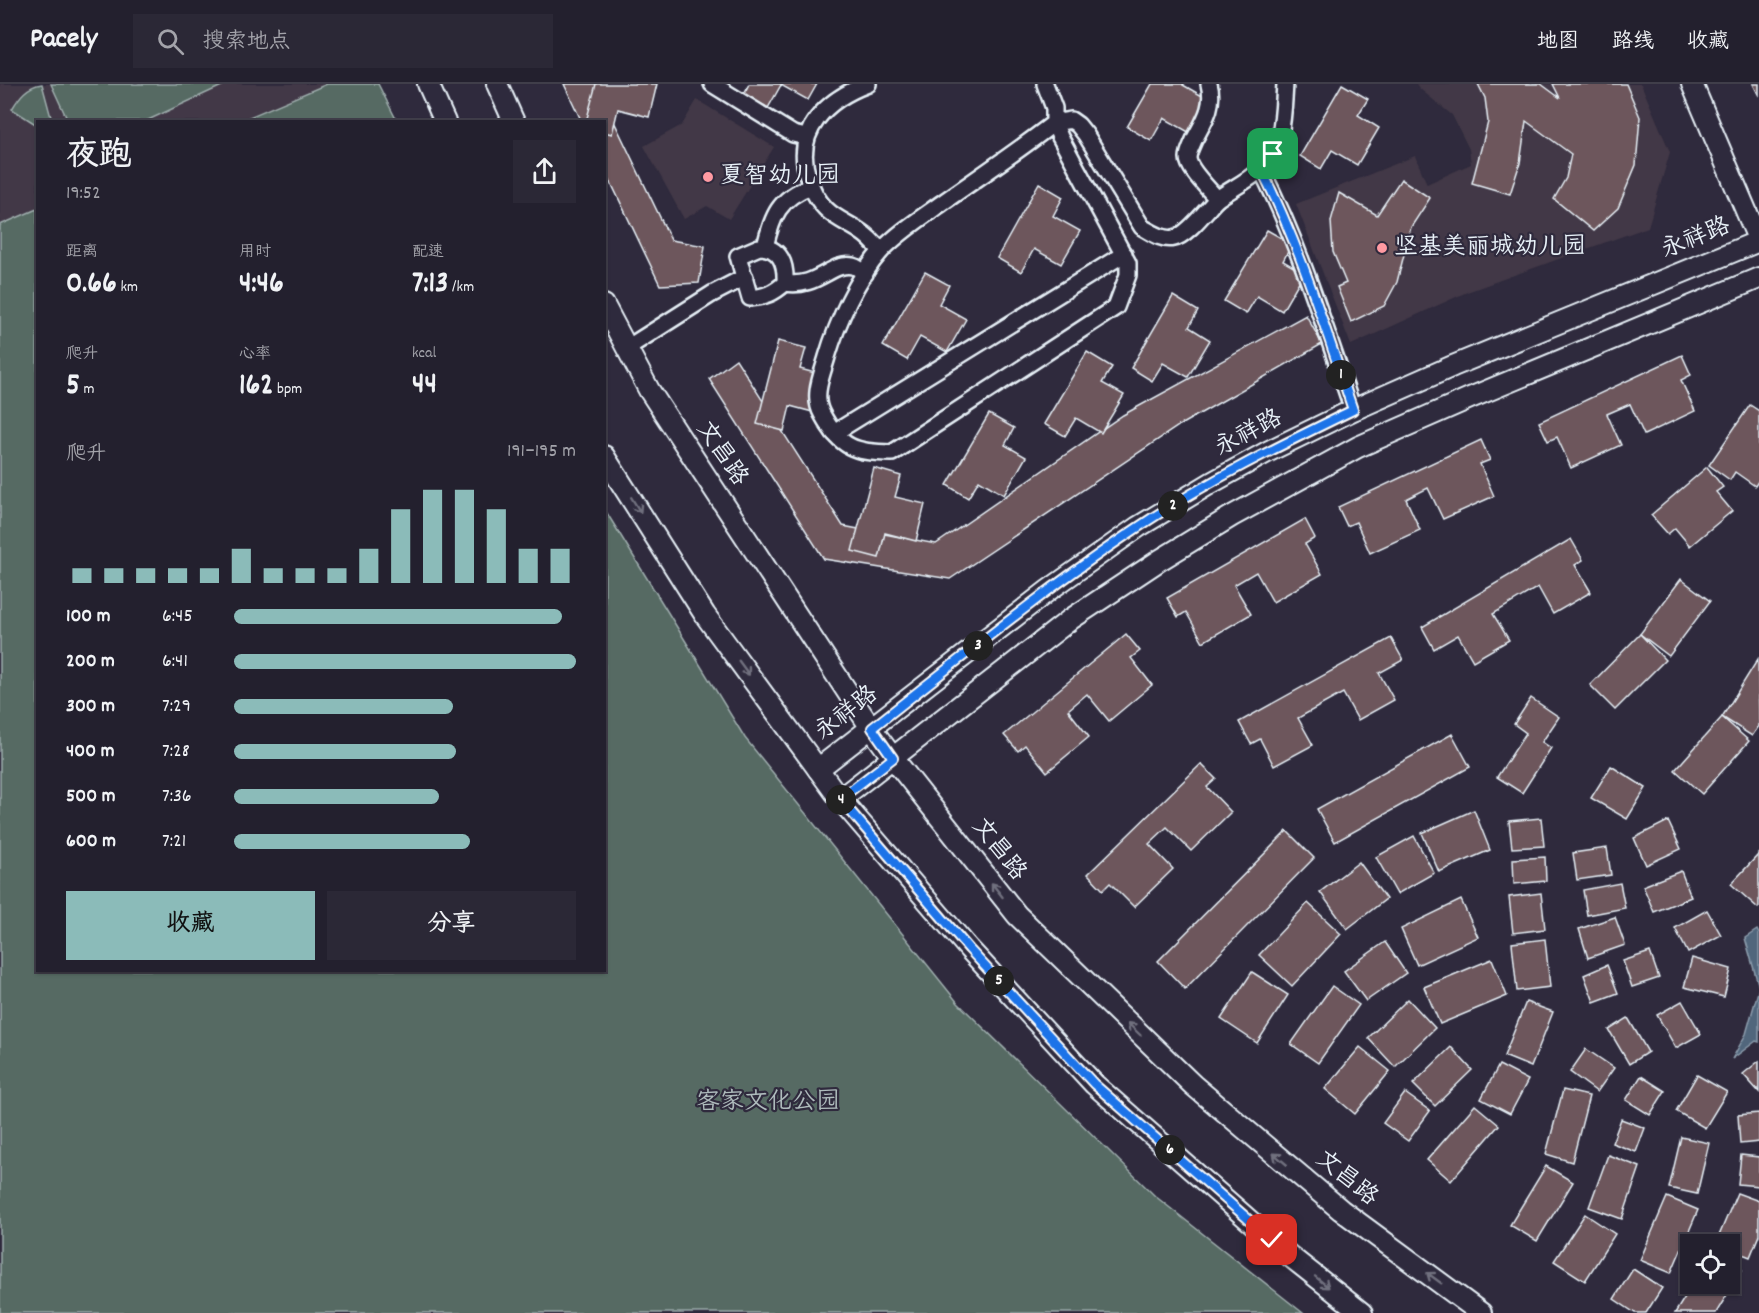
<!DOCTYPE html>
<html lang="zh">
<head>
<meta charset="utf-8">
<style>
  :root { --surface:#23202e; --page:#2b2836; --text:#f1f3f6; --muted:#a3a3aa; --line:#403e4a; --accent:#8bbbb9 }
  body { margin:0; font-family:Dekko,"LXGW WenKai TC",sans-serif; background:var(--page); color:var(--text); height:100vh; display:flex; flex-direction:column; font-size:22px; white-space:nowrap }
  * { box-sizing:border-box; margin:0 }
  p { font-size:20px; color:var(--muted) }
  .icon { flex:none; width:33px; height:33px; fill:none; stroke:currentColor; stroke-width:2; stroke-linecap:round; stroke-linejoin:round }
  .map { position:relative; flex:1; overflow:hidden }
  .sheet { position:absolute; left:36px; top:36px; width:570px; height:852px; display:flex; flex-direction:column; background:var(--surface); border-radius:0px; box-shadow:0 2px 4px #0004,0 0 0 2px var(--line) }
  .sheet>* { flex:none }
  .buttons { position:absolute; left:1680px; top:1150px; display:grid; gap:12px }
  .buttons a { display:grid; place-items:center; width:60px; height:60px; border-radius:0px; background:var(--surface); box-shadow:0 2px 4px #0004,0 0 0 2px var(--line); font-size:30px }
  .pin { position:absolute; display:grid; place-items:center; width:51px; height:51px; color:#fff; margin:-26px; border-radius:12px; box-shadow:0 3px 9px #0006 }
  .km { position:absolute; width:30px; height:30px; margin:-15px; border-radius:50%; background:#222; color:#fff; font-size:16px; line-height:30px; text-align:center }
  .round { display:grid; place-items:center; flex:none; width:63px; height:63px; border-radius:0px; background:var(--page) }
  .headline { display:flex; align-items:center; justify-content:space-between; height:102px; padding:0 30px }
  h1 { font-size:33px; font-weight:700; line-height:45px }
  .figures { display:grid; grid-template-columns:repeat(3,1fr); gap:9px; height:102px; padding:6px 30px }
  .figures div { display:grid; align-content:center }
  .figures b { font-size:30px; font-weight:700 }
  .figures small { font-size:16px; font-weight:400 }
  .figures p { font-size:16px }
  .chart { height:168px; padding:12px 30px }
  .chart p { display:flex; justify-content:space-between }
  .chart svg { width:100%; height:108px; margin-top:6px; stroke:var(--accent); stroke-width:6 }
  .cta { display:flex; gap:12px; margin-top:auto; padding:12px 30px }
  .cta a { flex:1; height:69px; border-radius:0px; background:var(--accent); color:#111; font-size:24px; font-weight:700; line-height:69px; text-align:center }
  .cta a+a { background:var(--page); color:var(--text) }
  ul { padding:0 30px; list-style:none; font-size:20px }
  li { display:grid; grid-template-columns:96px 72px 1fr; align-items:center; height:45px }
  li i { height:15px; border-radius:8px; background:var(--accent) }
  header { display:flex; align-items:center; gap:36px; box-sizing:border-box; height:84px; padding:0 30px; background:var(--surface); border-bottom:2px solid var(--line) }
  header strong { font-size:28px }
  nav { display:flex; gap:33px; margin-inline-start:auto; font-size:21px }
  .search { width:420px; height:54px; background:var(--page); display:flex; align-items:center; gap:15px; box-sizing:border-box; padding:0 21px; border-radius:0px; color:var(--muted); font-size:22px }
  .map>svg:first-child { display:block }
  .built { fill:#423846 }
  .green { fill:#566a63; stroke:#9faeae; stroke-width:1.5 }
  .water { fill:#51667c; stroke:#8d9eae; stroke-width:1.5 }
  .building { fill:#6d575b; stroke:#e8f1f8; stroke-width:1.5 }
  .lines { fill:none; stroke-linecap:round; stroke-linejoin:round }
  .minor-casing { stroke:#e8f1f8; stroke-width:20 }
  .tertiary-casing { stroke:#e8f1f8; stroke-width:24 }
  .minor { stroke:#2f2a3d; stroke-width:15 }
  .tertiary { stroke:#2f2a3d; stroke-width:20 }
  .oneway { stroke:#70707e }
  .route-casing { stroke:#fff; stroke-width:12 }
  .route { stroke:#1a73e8; stroke-width:8 }
  .poi-dot { fill:#ff9aa2; stroke:#2f2a3d; stroke-width:2 }
  .labels { text-anchor:middle; dominant-baseline:central; stroke-width:4.5; stroke-linejoin:round; paint-order:stroke }
  .poi-label { font-size:24px; fill:#e8f1f8; stroke:#2f2a3d; text-anchor:start }
  .street-label { font-size:24px; fill:#e8f1f8; stroke:#2f2a3d }
  .park-label { font-size:24px; fill:#aebbbc; stroke:#2f2a3d }
</style>
</head>
<body>
<header>
<strong>Pacely</strong>
<div class="search"><svg class="icon" aria-label="search" viewBox="0 0 24 24"><circle cx="10" cy="10" r="6"/><path d="M15 15l6 6"/></svg>搜索地点</div>
<nav><a>地图</a><a>路线</a><a>收藏</a></nav>
</header>
<div class="map">
<svg width="1759" height="1229" viewBox="0 0 1759 1229">
  <rect width="100%" height="100%" fill="#2f2a3d"/>
  <filter id="ink" filterUnits="userSpaceOnUse"><feTurbulence type="fractalNoise" baseFrequency=".0167" numOctaves="2"/><feDisplacementMap in="SourceGraphic" scale="12" xChannelSelector="R" yChannelSelector="G"/><feConvolveMatrix kernelMatrix="1 2 1 2 8 2 1 2 1" color-interpolation-filters="sRGB"/></filter>
  <g filter="url(#ink)">
    <g class="built">
      <path d="M 0,0 L 327,0 L 240,37 L 38,38 L 37,125 L 0,141 Z"/>
      <path d="M 1416,0 L 1641,0 L 1670,68 L 1648,143 L 1467,208 L 1351,261 L 1296,120 L 1415,72 L 1427,100 L 1471,80 L 1469,65 L 1452,31 L 1420,5 Z"/>
      <path d="M 697,16 L 774,63 L 729,135 L 707,122 L 684,135 L 644,62 L 682,41 Z"/>
    </g>
    <g class="green">
      <path d="M 42,0 L 52,37 L 38,38 L 37,41 L 12,25 C 19,13 27,2 42,0 Z"/>
      <path d="M 51,0 L 226,0 L 146,37 L 68,37 Z"/>
      <path d="M 327,0 L 378,0 L 397,37 L 240,37 Z"/>
      <path d="M 37,125 L 38,886 L 604,886 L 605,426 L 745,654 L 958,919 L 1155,1112 L 1303,1229 L 0,1229 L 0,141 Z"/>
    </g>
    <g class="water">
      <path d="M 1757,846 L 1759,850 L 1759,903 L 1745,854 Z"/>
      <path d="M 1759,904 L 1759,958 L 1756,957 L 1732,975 L 1746,950 Z"/>
    </g>
    <g class="building">
      <path d="M 564,0 L 596,0 L 671,156 L 705,162 L 699,199 L 660,201 L 604,84 L 604,38 L 582,38 Z"/>
      <path d="M 596,0 L 657,0 L 649,33 L 618,25 L 612,50 L 604,48 L 604,38 L 586,38 Z"/>
      <path d="M 749,0 L 817,0 L 808,16 L 781,1 L 768,24 L 744,10 Z"/>
      <path d="M 1152,0 L 1184,0 L 1183,1 L 1211,17 L 1192,50 L 1164,34 L 1151,57 L 1127,43 Z"/>
      <path d="M 1342,0 L 1368,15 L 1358,31 L 1379,44 L 1357,81 L 1332,66 L 1321,85 L 1300,72 Z"/>
      <path d="M 1478,0 L 1541,0 L 1560,14 L 1553,0 L 1626,0 L 1640,33 L 1636,81 L 1618,124 L 1593,147 L 1554,115 L 1566,94 L 1571,70 L 1526,37 L 1520,79 L 1510,110 L 1472,99 L 1488,38 L 1485,14 Z"/>
      <path d="M 1753,0 L 1759,0 L 1759,12 Z"/>
      <path d="M 1401,95 L 1430,114 L 1411,143 L 1397,198 L 1384,222 L 1351,238 L 1337,203 L 1346,199 L 1333,168 L 1331,137 L 1339,109 L 1377,131 Z"/>
      <path d="M 1039,99 L 1063,113 L 1053,132 L 1080,147 L 1061,180 L 1034,165 L 1021,188 L 997,174 Z"/>
      <path d="M 1267,146 L 1292,160 L 1283,177 L 1304,189 L 1282,227 L 1257,212 L 1246,230 L 1224,217 Z"/>
      <path d="M 925,188 L 949,201 L 939,220 L 966,235 L 947,268 L 920,253 L 907,276 L 883,262 Z"/>
      <path d="M 1173,212 L 1198,227 L 1189,243 L 1210,256 L 1188,293 L 1163,279 L 1152,297 L 1131,284 Z"/>
      <path d="M 1306,231 L 1322,260 L 1180,341 L 950,495 L 824,475 L 709,295 L 736,275 L 843,442 L 936,460 L 1123,331 Z"/>
      <path d="M 778,257 L 806,264 L 800,285 L 830,293 L 820,330 L 790,322 L 784,347 L 757,340 Z"/>
      <path d="M 1087,268 L 1112,283 L 1102,299 L 1124,311 L 1101,349 L 1076,334 L 1065,352 L 1044,340 Z"/>
      <path d="M 1682,271 L 1691,291 L 1681,296 L 1695,327 L 1644,351 L 1630,320 L 1607,330 L 1621,361 L 1571,384 L 1557,353 L 1548,357 L 1539,338 Z"/>
      <path d="M 1750,321 L 1759,327 L 1759,396 L 1755,402 L 1735,388 L 1730,396 L 1709,381 Z"/>
      <path d="M 989,330 L 1014,344 L 1005,361 L 1026,373 L 1004,411 L 979,396 L 968,414 L 947,401 Z"/>
      <path d="M 1481,356 L 1490,376 L 1480,380 L 1494,412 L 1443,435 L 1428,404 L 1406,415 L 1420,446 L 1370,469 L 1356,438 L 1347,442 L 1338,423 Z"/>
      <path d="M 1707,383 L 1723,403 L 1716,408 L 1732,427 L 1690,462 L 1675,444 L 1668,450 L 1651,431 Z"/>
      <path d="M 874,384 L 901,392 L 895,413 L 925,420 L 916,457 L 885,449 L 879,474 L 852,467 Z"/>
      <path d="M 1305,435 L 1315,454 L 1305,460 L 1322,490 L 1273,518 L 1256,488 L 1234,501 L 1251,530 L 1203,558 L 1186,528 L 1178,533 L 1167,514 Z"/>
      <path d="M 1571,455 L 1583,476 L 1575,481 L 1591,508 L 1553,530 L 1538,503 L 1493,530 L 1509,556 L 1473,577 L 1458,551 L 1434,565 L 1422,543 Z"/>
      <path d="M 1681,495 L 1710,517 L 1669,572 L 1640,550 Z"/>
      <path d="M 1126,550 L 1140,567 L 1131,574 L 1152,601 L 1109,637 L 1087,610 L 1068,626 L 1089,653 L 1047,688 L 1025,661 L 1018,667 L 1004,651 Z"/>
      <path d="M 1640,550 L 1665,576 L 1615,626 L 1590,601 Z"/>
      <path d="M 1391,554 L 1403,576 L 1379,589 L 1394,616 L 1358,636 L 1343,609 L 1298,634 L 1313,661 L 1274,682 L 1260,655 L 1251,660 L 1239,638 Z"/>
      <path d="M 1758,575 L 1759,642 L 1752,652 L 1722,633 Z"/>
      <path d="M 1531,614 L 1559,633 L 1542,658 L 1551,664 L 1522,709 L 1497,693 L 1526,649 L 1514,640 Z"/>
      <path d="M 1722,633 L 1749,657 L 1702,710 L 1675,686 Z"/>
      <path d="M 1452,650 L 1470,683 L 1335,758 L 1317,725 Z"/>
      <path d="M 1201,680 L 1216,695 L 1207,703 L 1231,728 L 1191,767 L 1167,743 L 1149,760 L 1173,785 L 1134,823 L 1110,799 L 1103,806 L 1088,790 Z"/>
      <path d="M 1611,682 L 1646,704 L 1627,735 L 1591,714 Z"/>
      <path d="M 1474,726 L 1490,766 L 1439,788 L 1422,749 Z"/>
      <path d="M 1541,734 L 1544,762 L 1512,764 L 1509,737 Z"/>
      <path d="M 1668,737 L 1681,765 L 1646,781 L 1634,754 Z"/>
      <path d="M 1287,747 L 1314,774 L 1185,905 L 1158,877 Z"/>
      <path d="M 1414,752 L 1434,789 L 1397,810 L 1376,773 Z"/>
      <path d="M 1607,764 L 1611,791 L 1577,796 L 1573,769 Z"/>
      <path d="M 1759,770 L 1759,823 L 1758,824 L 1731,800 Z"/>
      <path d="M 1545,773 L 1546,797 L 1514,800 L 1513,775 Z"/>
      <path d="M 1359,778 L 1386,815 L 1347,845 L 1320,808 Z"/>
      <path d="M 1681,787 L 1691,813 L 1654,828 L 1643,802 Z"/>
      <path d="M 1620,799 L 1625,824 L 1587,831 L 1583,806 Z"/>
      <path d="M 1541,809 L 1545,845 L 1513,849 L 1509,813 Z"/>
      <path d="M 1461,816 L 1478,853 L 1417,881 L 1401,845 Z"/>
      <path d="M 1308,819 L 1341,850 L 1292,902 L 1259,871 Z"/>
      <path d="M 1707,826 L 1721,851 L 1688,869 L 1675,844 Z"/>
      <path d="M 1615,833 L 1625,861 L 1588,874 L 1579,845 Z"/>
      <path d="M 1545,855 L 1550,903 L 1517,907 L 1512,859 Z"/>
      <path d="M 1385,858 L 1406,889 L 1366,917 L 1344,887 Z"/>
      <path d="M 1650,868 L 1659,894 L 1632,903 L 1623,877 Z"/>
      <path d="M 1692,874 L 1731,885 L 1724,913 L 1684,903 Z"/>
      <path d="M 1492,875 L 1507,912 L 1440,940 L 1424,903 Z"/>
      <path d="M 1607,881 L 1618,909 L 1594,918 L 1584,891 Z"/>
      <path d="M 1252,888 L 1288,911 L 1257,959 L 1221,935 Z"/>
      <path d="M 1332,902 L 1359,921 L 1318,979 L 1291,960 Z"/>
      <path d="M 1408,915 L 1435,944 L 1395,983 L 1368,954 Z"/>
      <path d="M 1682,917 L 1701,950 L 1676,964 L 1657,931 Z"/>
      <path d="M 1526,918 L 1553,928 L 1531,983 L 1504,972 Z"/>
      <path d="M 1628,934 L 1648,968 L 1629,980 L 1609,946 Z"/>
      <path d="M 1360,963 L 1390,987 L 1355,1030 L 1325,1005 Z"/>
      <path d="M 1451,963 L 1472,986 L 1435,1022 L 1413,1000 Z"/>
      <path d="M 1586,965 L 1614,984 L 1597,1008 L 1570,988 Z"/>
      <path d="M 1759,977 L 1759,1008 L 1743,990 Z"/>
      <path d="M 1499,981 L 1528,996 L 1510,1030 L 1481,1015 Z"/>
      <path d="M 1697,991 L 1727,1008 L 1705,1044 L 1676,1027 Z"/>
      <path d="M 1641,992 L 1665,1007 L 1650,1031 L 1626,1016 Z"/>
      <path d="M 1563,1006 L 1589,1012 L 1572,1078 L 1546,1070 Z"/>
      <path d="M 1405,1009 L 1430,1027 L 1408,1057 L 1383,1039 Z"/>
      <path d="M 1475,1021 L 1499,1041 L 1451,1097 L 1427,1076 Z"/>
      <path d="M 1759,1029 L 1759,1058 L 1740,1060 L 1738,1031 Z"/>
      <path d="M 1621,1035 L 1645,1044 L 1636,1068 L 1612,1059 Z"/>
      <path d="M 1681,1053 L 1709,1059 L 1697,1110 L 1669,1104 Z"/>
      <path d="M 1608,1071 L 1640,1083 L 1622,1135 L 1589,1123 Z"/>
      <path d="M 1741,1071 L 1759,1073 L 1759,1102 L 1738,1100 Z"/>
      <path d="M 1546,1082 L 1573,1098 L 1537,1157 L 1510,1141 Z"/>
      <path d="M 1737,1109 L 1759,1117 L 1759,1151 L 1750,1173 L 1730,1165 L 1730,1161 L 1716,1159 Z"/>
      <path d="M 1667,1113 L 1698,1126 L 1671,1189 L 1640,1176 Z"/>
      <path d="M 1585,1130 L 1615,1150 L 1585,1197 L 1554,1177 Z"/>
      <path d="M 1730,1179 L 1742,1186 L 1716,1229 L 1675,1229 L 1693,1200 L 1730,1200 Z"/>
      <path d="M 1633,1185 L 1662,1204 L 1646,1229 L 1635,1229 L 1614,1215 Z"/>
    </g>
    <g class="lines">
      <defs>
        <g id="minor">
          <path d="M 712,0 L 793,50 L 806,53"/>
          <path d="M 868,0 C 827,15 793,47 808,93 C 811,104 818,117 826,125 C 836,135 850,140 861,148 C 869,153 875,160 881,167"/>
          <path d="M 1045,0 L 1054,24 L 1054,39 L 1060,53 L 1128,179 L 1128,191 L 1116,223 L 892,369 C 855,369 840,364 822,330 C 812,312 822,291 827,273 C 837,239 857,194 881,167 C 898,149 921,134 942,119 C 979,93 1018,67 1054,39 L 1071,36 L 1078,41 L 1086,51 L 1142,143 C 1151,148 1163,157 1174,154 C 1187,152 1207,125 1217,115 C 1210,106 1188,85 1188,74 C 1188,68 1192,61 1194,56 C 1204,37 1215,22 1209,0"/>
          <path d="M 1261,85 C 1300,162 1325,244 1353,326"/>
          <path d="M 1217,115 C 1231,105 1248,97 1261,85 C 1284,65 1283,28 1285,0"/>
          <path d="M 759,163 C 781,163 786,181 785,199 C 774,209 765,213 750,214 L 738,172 Z"/>
          <path d="M 765,163 C 772,132 779,114 811,102"/>
          <path d="M 785,199 C 817,205 832,177 853,182 C 857,183 862,187 865,190"/>
          <path d="M 627,264 L 712,210 L 745,193"/>
          <path d="M 834,349 L 1124,170"/>
        </g>
        <g id="tertiary">
          <path d="M 428,0 L 445,38"/>
          <path d="M 497,0 L 514,38"/>
          <path d="M 1692,0 L 1759,157"/>
          <path d="M 604,221 L 649,306 L 871,644 L 893,674 L 1017,831 L 1193,1001 L 1341,1126 L 1481,1229"/>
          <path d="M 604,372 L 705,531 L 818,685 L 840,715 L 969,865 L 1094,1000 L 1291,1173 L 1362,1229"/>
          <path d="M 818,685 L 1049,506 L 1138,443 L 1211,399 L 1269,367 L 1353,326 L 1453,282 L 1759,157"/>
          <path d="M 840,715 L 1071,535 L 1160,476 L 1232,432 L 1358,363 L 1470,314 L 1759,194"/>
        </g>
      </defs>
      <use href="#minor" class="minor-casing"/>
      <use href="#tertiary" class="tertiary-casing"/>
      <use href="#minor" class="minor"/>
      <use href="#tertiary" class="tertiary"/>
    </g>
    <defs><path id="oneway-shaft" d="M-6 0H5M1.5-3L5.5 0L1.5 3" fill="none" stroke-width="1.6" stroke-linecap="round" stroke-linejoin="round" transform="scale(1.5)"/></defs>
    <g class="oneway">
      <use href="#oneway-shaft" transform="translate(636 421) rotate(58)"/>
      <use href="#oneway-shaft" transform="translate(744 584) rotate(54)"/>
      <use href="#oneway-shaft" transform="translate(997 806) rotate(-128)"/>
      <use href="#oneway-shaft" transform="translate(1134 945) rotate(-136)"/>
      <use href="#oneway-shaft" transform="translate(1280 1075) rotate(-140)"/>
      <use href="#oneway-shaft" transform="translate(1434 1194) rotate(-144)"/>
      <use href="#oneway-shaft" transform="translate(1322 1198) rotate(39)"/>
    </g>
  </g>
  <g class="lines" filter="url(#ink)">
    <defs>
      <path id="route" d="M 1272,1156 L 1094,1000 L 969,865 L 840,715 L 893,674 L 872,644 C 959,576 1045,505 1137,444 C 1205,398 1279,362 1353,326 C 1325,244 1300,162 1261,85 L 1273,70"/>
    </defs>
    <use href="#route" class="route-casing"/>
    <use href="#route" class="route"/>
  </g>
  <g class="poi-dot">
    <circle cx="708" cy="93" r="6"/>
    <circle cx="1382" cy="164" r="6"/>
  </g>
  <g class="labels">
    <g class="poi-label">
      <text x="720" y="93">夏智幼儿园</text>
      <text x="1394" y="164">坚基美丽城幼儿园</text>
    </g>
    <g class="street-label">
      <text transform="translate(1696 155) rotate(-22)">永祥路</text>
      <text transform="translate(1249 350) rotate(-28)">永祥路</text>
      <text transform="translate(721 370) rotate(56)">文昌路</text>
      <text transform="translate(847 630) rotate(-38)">永祥路</text>
      <text transform="translate(998 766) rotate(52)">文昌路</text>
      <text transform="translate(1346 1095) rotate(39)">文昌路</text>
    </g>
    <g class="park-label">
      <text x="768" y="1019">客家文化公园</text>
    </g>
  </g>
</svg>
<div class="buttons">
<a><svg class="icon" aria-label="locate" viewBox="0 0 24 24"><circle cx="12" cy="12" r="6"/><path d="M12 2v4M12 18v4M2 12h4M18 12h4"/></svg></a>
</div>
<div class="pin" style="left:1273px;top:70px;background:#1e9e55"><svg class="icon" aria-label="arrive" viewBox="0 0 24 24"><path d="M6 21V4h12l-3 4 3 4H6"/></svg></div>
<div class="pin" style="left:1272px;top:1156px;background:#d93025"><svg class="icon" aria-label="check" viewBox="0 0 24 24"><path d="M5 12l5 5 9-10"/></svg></div>
<b class="km" style="left:1341px;top:291px">1</b>
<b class="km" style="left:1173px;top:422px">2</b>
<b class="km" style="left:978px;top:562px">3</b>
<b class="km" style="left:841px;top:716px">4</b>
<b class="km" style="left:999px;top:897px">5</b>
<b class="km" style="left:1170px;top:1066px">6</b>
<section class="sheet">
<div class="headline"><div><h1>夜跑</h1><p>19:52</p></div><a class="round"><svg class="icon" aria-label="share" viewBox="0 0 24 24"><path d="M12 15V3M7 8l5-5 5 5M5 13v7h14v-7"/></svg></a></div>
<div class="figures">
<div><p>距离</p><b>0.66<small> km</small></b></div>
<div><p>用时</p><b>4:46</b></div>
<div><p>配速</p><b>7:13<small> /km</small></b></div>
</div>
<div class="figures">
<div><p>爬升</p><b>5<small> m</small></b></div>
<div><p>心率</p><b>162<small> bpm</small></b></div>
<div><p>kcal</p><b>44</b></div>
</div>
<div class="chart"><p><span>爬升</span>191–195 m</p>
<svg viewBox="0 0 160 44" preserveAspectRatio="none"><path d="M5 44V38M15 44V38M25 44V38M35 44V38M45 44V38M55 44V30M65 44V38M75 44V38M85 44V38M95 44V30M105 44V14M115 44V6M125 44V6M135 44V14M145 44V30M155 44V30"/></svg>
</div>
<ul>
<li><b>100 m</b>6:45<i style="width:96%"></i></li>
<li><b>200 m</b>6:41<i style="width:100%"></i></li>
<li><b>300 m</b>7:29<i style="width:64%"></i></li>
<li><b>400 m</b>7:28<i style="width:65%"></i></li>
<li><b>500 m</b>7:36<i style="width:60%"></i></li>
<li><b>600 m</b>7:21<i style="width:69%"></i></li>
</ul>
<div class="cta"><a>收藏</a><a>分享</a></div>
</section>
</div>
</body>
</html>
